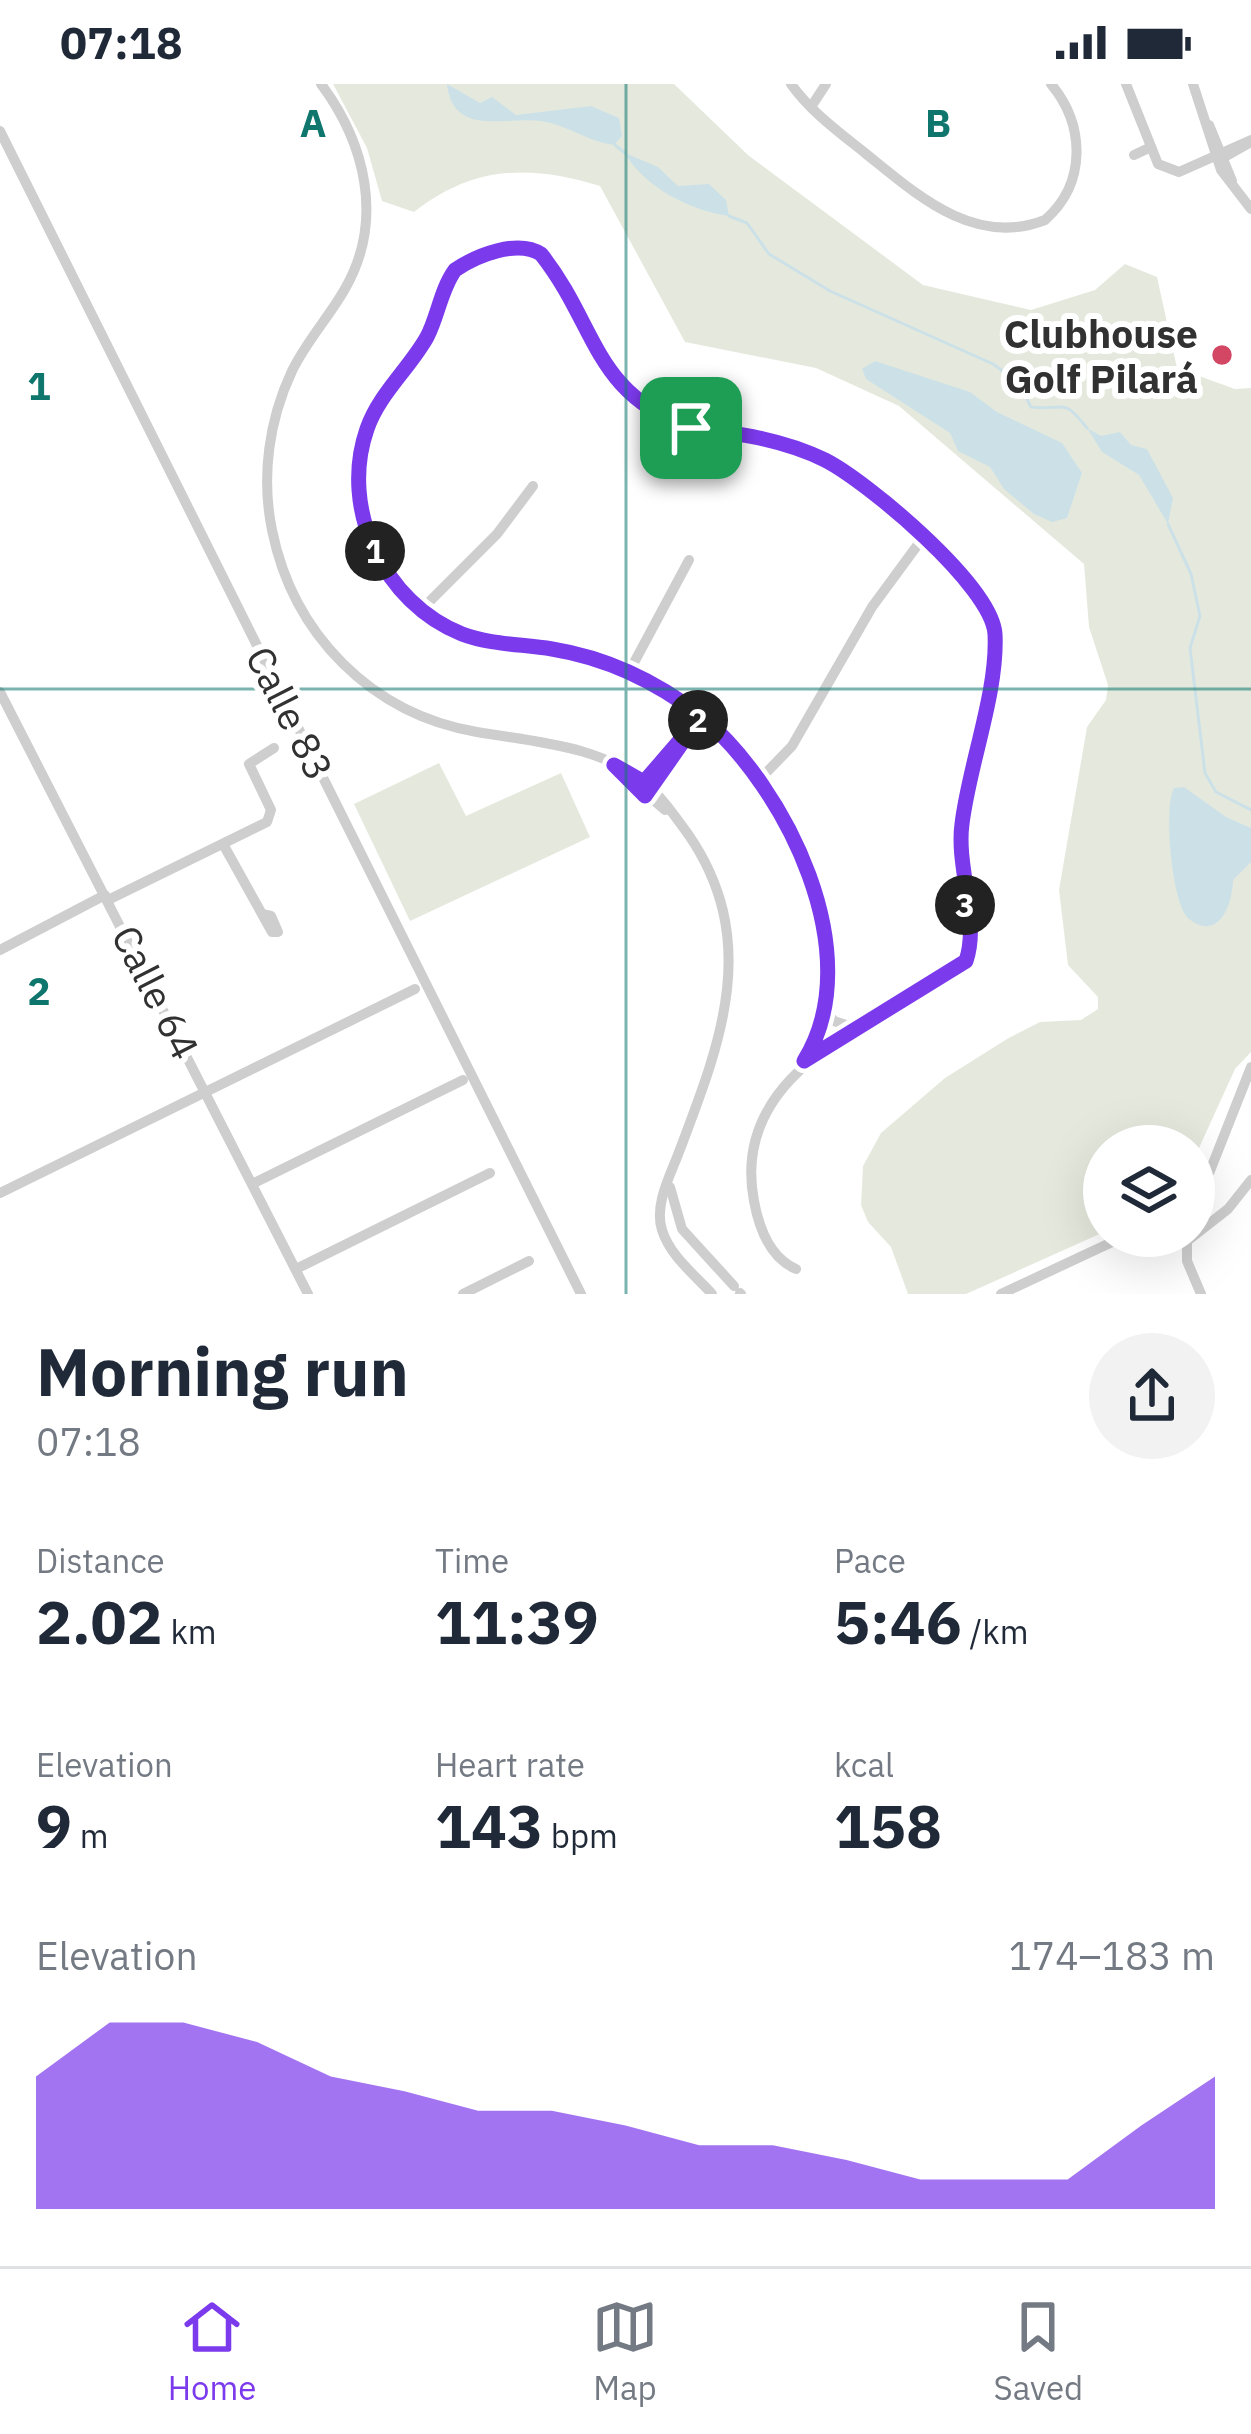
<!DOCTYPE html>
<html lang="en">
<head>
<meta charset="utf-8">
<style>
  :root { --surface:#fff; --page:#f2f2f3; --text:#1f2937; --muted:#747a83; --line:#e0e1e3; --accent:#7c3aed }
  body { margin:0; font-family:"IBM Plex Sans",sans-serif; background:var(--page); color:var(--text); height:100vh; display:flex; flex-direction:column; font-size:45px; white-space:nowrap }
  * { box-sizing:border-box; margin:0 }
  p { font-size:39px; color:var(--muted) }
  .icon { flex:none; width:66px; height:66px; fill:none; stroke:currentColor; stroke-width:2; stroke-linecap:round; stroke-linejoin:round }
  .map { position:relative; height:1210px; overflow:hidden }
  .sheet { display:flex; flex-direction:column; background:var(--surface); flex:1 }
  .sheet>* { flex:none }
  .controls { position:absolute; left:1083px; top:1041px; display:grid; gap:24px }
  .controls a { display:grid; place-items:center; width:132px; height:132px; border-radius:50%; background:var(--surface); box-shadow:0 12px 48px #0002; font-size:60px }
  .pin { position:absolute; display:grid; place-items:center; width:102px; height:102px; color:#fff; margin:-51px; border-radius:24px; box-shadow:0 6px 18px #0006 }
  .km { position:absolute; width:60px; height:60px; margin:-30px; border-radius:50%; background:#222; color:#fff; font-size:33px; line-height:60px; text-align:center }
  .round { display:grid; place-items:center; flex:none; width:126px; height:126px; border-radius:63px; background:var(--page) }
  .headline { display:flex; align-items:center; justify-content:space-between; height:204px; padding:0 36px }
  h1 { font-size:66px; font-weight:700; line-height:90px }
  .stats { display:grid; grid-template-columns:repeat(3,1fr); gap:18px; height:204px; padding:12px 36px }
  .stats div { display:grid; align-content:center }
  .stats b { font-size:60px; font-weight:700 }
  .stats small { font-size:33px; font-weight:400 }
  .stats p { font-size:33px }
  .chart { height:336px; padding:24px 36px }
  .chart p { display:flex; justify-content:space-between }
  .chart svg { width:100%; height:216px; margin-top:12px; fill:var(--accent); opacity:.7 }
  .status { display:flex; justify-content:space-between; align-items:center; height:84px; padding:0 60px; background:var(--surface); direction:ltr }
  .status svg { height:33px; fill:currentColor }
  .tabs { display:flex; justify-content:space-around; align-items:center; height:168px; border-top:3px solid var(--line); background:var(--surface); font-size:33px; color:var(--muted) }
  .tabs a { display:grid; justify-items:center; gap:6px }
  .tabs .current { color:var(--accent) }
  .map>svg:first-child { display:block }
  .green { fill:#e5e9dd }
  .water { fill:#cce1e7 }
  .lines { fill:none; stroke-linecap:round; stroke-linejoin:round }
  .stream { stroke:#cce1e7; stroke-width:3 }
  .minor { stroke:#cecece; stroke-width:10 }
  .route-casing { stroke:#fff; stroke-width:24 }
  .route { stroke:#7c3aed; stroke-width:15 }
  .grid { fill:none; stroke:#0f766e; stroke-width:3; stroke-opacity:0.55 }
  .poi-dot { fill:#d44764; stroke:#fff; stroke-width:4.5 }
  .labels { text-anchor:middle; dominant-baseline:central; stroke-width:12; stroke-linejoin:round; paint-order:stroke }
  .poi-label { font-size:39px; font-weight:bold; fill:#313131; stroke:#fff; text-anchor:end }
  .street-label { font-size:39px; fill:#313131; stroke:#fff }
  .grid-label { font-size:39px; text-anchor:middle; font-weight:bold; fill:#0f766e; stroke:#fff; stroke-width:12; stroke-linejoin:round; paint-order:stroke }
</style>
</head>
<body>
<div class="status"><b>07:18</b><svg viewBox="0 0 49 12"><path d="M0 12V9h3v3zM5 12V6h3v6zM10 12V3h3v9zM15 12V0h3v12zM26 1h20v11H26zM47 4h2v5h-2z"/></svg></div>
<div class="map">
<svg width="1251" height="1210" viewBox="0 0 1251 1210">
  <rect width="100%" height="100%" fill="#fff"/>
  <g class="green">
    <path d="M 333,0 L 674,0 L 748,71 L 923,201 L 1031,226 L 1095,206 L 1125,180 L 1157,193 L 1177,284 L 1235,305 L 1251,304 L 1251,968 L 1235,985 L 1194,1075 L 1194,1062 L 1104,1062 L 1104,1148 L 966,1210 L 908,1210 L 891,1163 L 868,1138 L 861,1121 L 863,1082 L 881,1049 L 945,994 L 1007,955 L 1040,938 L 1081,936 L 1098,925 L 1098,913 L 1068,881 L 1059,806 L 1087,643 L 1106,616 L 1108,601 L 1089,543 L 1084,480 L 899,322 L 816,284 L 685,258 L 600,102 C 529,80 473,82 414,128 L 382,117 L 367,64 Z"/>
    <path d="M 439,679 L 466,732 L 561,689 L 590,753 L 410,837 L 354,720 Z"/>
  </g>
  <g class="water">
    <path d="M 447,0 L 480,19 L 492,13 L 516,31 L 591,22 L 619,34 L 622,52 L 614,61 C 589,58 567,41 541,37 C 506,32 453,54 447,0 Z"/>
    <path d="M 625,69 L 658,83 L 678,102 L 709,100 L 726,116 L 729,132 C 691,127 644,103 625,69 Z"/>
    <path d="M 875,277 L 970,308 L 997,328 L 1062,359 L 1082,389 L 1067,434 L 1052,438 L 1034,430 L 1004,405 L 990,383 L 958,367 L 950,349 L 866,295 L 862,285 Z"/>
    <path d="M 1087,344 L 1101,352 L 1120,348 L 1131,361 L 1147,365 L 1173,414 L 1168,440 L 1139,391 L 1102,368 Z"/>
    <path d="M 1184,703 L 1226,733 L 1251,744 L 1251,778 L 1233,796 C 1233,817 1220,859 1189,835 C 1172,822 1163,723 1174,704 Z"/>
  </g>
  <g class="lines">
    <g class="stream">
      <path d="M 615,61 L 625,69"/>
      <path d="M 729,132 L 747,139 L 769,170 L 830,207 L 993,280 L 1018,298 L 1031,323 C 1066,327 1062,312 1087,344"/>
      <path d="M 1168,440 L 1191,490 L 1200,532 L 1190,564 L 1205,689 L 1216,708 L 1251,726"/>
    </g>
    <g class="minor">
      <path d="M 321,0 C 365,59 384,135 346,203 C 330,232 307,256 292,287 C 269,336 261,392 272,446 C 293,550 371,630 477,648 C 535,658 601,661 648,701 C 663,714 676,734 688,750 C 762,857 720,960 679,1068 C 670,1092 654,1121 662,1146 C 670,1172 695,1191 712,1210"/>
      <path d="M 791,0 C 811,28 839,48 865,69 C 916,110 974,164 1045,136 C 1087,99 1085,41 1051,0"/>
      <path d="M 1126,0 L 1158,80 L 1179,88 L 1251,56"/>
      <path d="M 1193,0 L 1221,86 L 1251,125"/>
      <path d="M 811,23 L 826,0"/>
      <path d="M 1209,41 L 1232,97"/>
      <path d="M 0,47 L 581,1210"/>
      <path d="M 1134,71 L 1151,63"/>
      <path d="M 1221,75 L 1251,58"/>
      <path d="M 422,525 L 497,450 L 533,402"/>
      <path d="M 629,588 L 689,476"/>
      <path d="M 0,608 L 308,1210"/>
      <path d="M 616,684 L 665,726"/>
      <path d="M 762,693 L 792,662 L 872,523 L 922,455"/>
      <path d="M 637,705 L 701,632"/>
      <path d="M 223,760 L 272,848 L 278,848 L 271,832 L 262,830"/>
      <path d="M 108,816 L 267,738 L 271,726 L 249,680 L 274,664"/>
      <path d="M 0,866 L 105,811"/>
      <path d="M 823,925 L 834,937 L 855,944"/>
      <path d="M 254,1099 L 463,996"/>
      <path d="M 670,1103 L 682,1145 L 734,1202"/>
      <path d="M 0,1109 L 415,905"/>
      <path d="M 1194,1112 L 1210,1087 L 1251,983"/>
      <path d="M 296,1185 L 490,1089"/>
      <path d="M 796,1185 C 770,1174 759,1144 754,1117 C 733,1008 833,957 911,912 C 929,901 951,892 966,877 C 981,833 954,779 963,732 C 973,675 996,611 995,553 C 994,495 841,379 788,361 C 739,345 684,352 641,320 C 590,283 579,218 541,170 C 527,161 514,163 498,168 C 485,173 467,176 456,185 C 442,198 424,259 407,282 C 393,302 376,320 368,343 C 338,423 383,515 459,548 C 497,565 543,561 584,572 C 700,605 791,698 816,817 C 827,868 833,931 804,977"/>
      <path d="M 740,1209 L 741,1210"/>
      <path d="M 463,1210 L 529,1177"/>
      <path d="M 1001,1210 L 1125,1152"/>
      <path d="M 1201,1210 L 1187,1177 L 1187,1157 L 1228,1125 L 1251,1096"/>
    </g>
  </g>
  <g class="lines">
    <defs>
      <path id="route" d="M 691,344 C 592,309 598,242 541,170 C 518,155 477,171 455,186 C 441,205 438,232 427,253 C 409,285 379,310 367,345 C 339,425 384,519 462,550 C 491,561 522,560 552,565 C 608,574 657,598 701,632 L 644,698 L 614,681 L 645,712 L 701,632 C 786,703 870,871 804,977 L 966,877 C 980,836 956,783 962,740 C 969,681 998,608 995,550 C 992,502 868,398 825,376 C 782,355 737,349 691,344"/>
    </defs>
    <use href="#route" class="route-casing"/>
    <use href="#route" class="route"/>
  </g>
  <path class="grid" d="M 626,0 L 626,1210M 0,605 L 1251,605"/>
  <circle class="poi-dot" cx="1222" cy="271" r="12"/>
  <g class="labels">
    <g class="poi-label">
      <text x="1198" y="249">Clubhouse<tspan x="1198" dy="45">Golf Pilará</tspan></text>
    </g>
    <g class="street-label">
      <text transform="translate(290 629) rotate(63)">Calle 83</text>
      <text transform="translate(156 908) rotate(63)">Calle 64</text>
    </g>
  </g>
  <g class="grid-label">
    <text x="313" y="53">A</text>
    <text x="938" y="53">B</text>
    <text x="39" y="316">1</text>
    <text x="39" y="921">2</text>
  </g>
</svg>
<div class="controls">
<a><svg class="icon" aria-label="layers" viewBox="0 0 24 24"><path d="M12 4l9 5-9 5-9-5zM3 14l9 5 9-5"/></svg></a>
</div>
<div class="pin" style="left:691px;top:344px;background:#1e9e55"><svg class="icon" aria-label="arrive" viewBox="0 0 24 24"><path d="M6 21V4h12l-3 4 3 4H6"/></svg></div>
<b class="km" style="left:375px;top:467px">1</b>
<b class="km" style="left:698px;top:636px">2</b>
<b class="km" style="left:965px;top:821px">3</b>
</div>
<section class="sheet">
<div class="headline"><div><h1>Morning run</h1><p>07:18</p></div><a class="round"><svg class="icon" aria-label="share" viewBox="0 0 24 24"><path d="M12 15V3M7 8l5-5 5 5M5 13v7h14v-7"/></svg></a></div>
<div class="stats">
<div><p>Distance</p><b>2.02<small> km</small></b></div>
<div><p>Time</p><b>11:39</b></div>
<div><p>Pace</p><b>5:46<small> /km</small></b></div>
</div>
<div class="stats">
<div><p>Elevation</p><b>9<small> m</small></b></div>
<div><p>Heart rate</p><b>143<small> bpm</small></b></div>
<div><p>kcal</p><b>158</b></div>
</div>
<div class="chart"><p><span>Elevation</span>174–183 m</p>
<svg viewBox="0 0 160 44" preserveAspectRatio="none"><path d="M0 44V17L10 6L20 6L30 10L40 17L50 20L60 24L70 24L80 27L90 31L100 31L110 34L120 38L130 38L140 38L150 27L160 17V44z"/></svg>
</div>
</section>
<nav class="tabs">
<a class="current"><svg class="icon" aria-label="home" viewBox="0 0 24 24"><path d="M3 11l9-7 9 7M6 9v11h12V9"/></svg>Home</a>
<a><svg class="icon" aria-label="map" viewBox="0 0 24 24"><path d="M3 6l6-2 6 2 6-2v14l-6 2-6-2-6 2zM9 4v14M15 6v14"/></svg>Map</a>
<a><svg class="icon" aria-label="saved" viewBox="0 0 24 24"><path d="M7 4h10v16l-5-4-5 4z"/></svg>Saved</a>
</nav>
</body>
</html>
